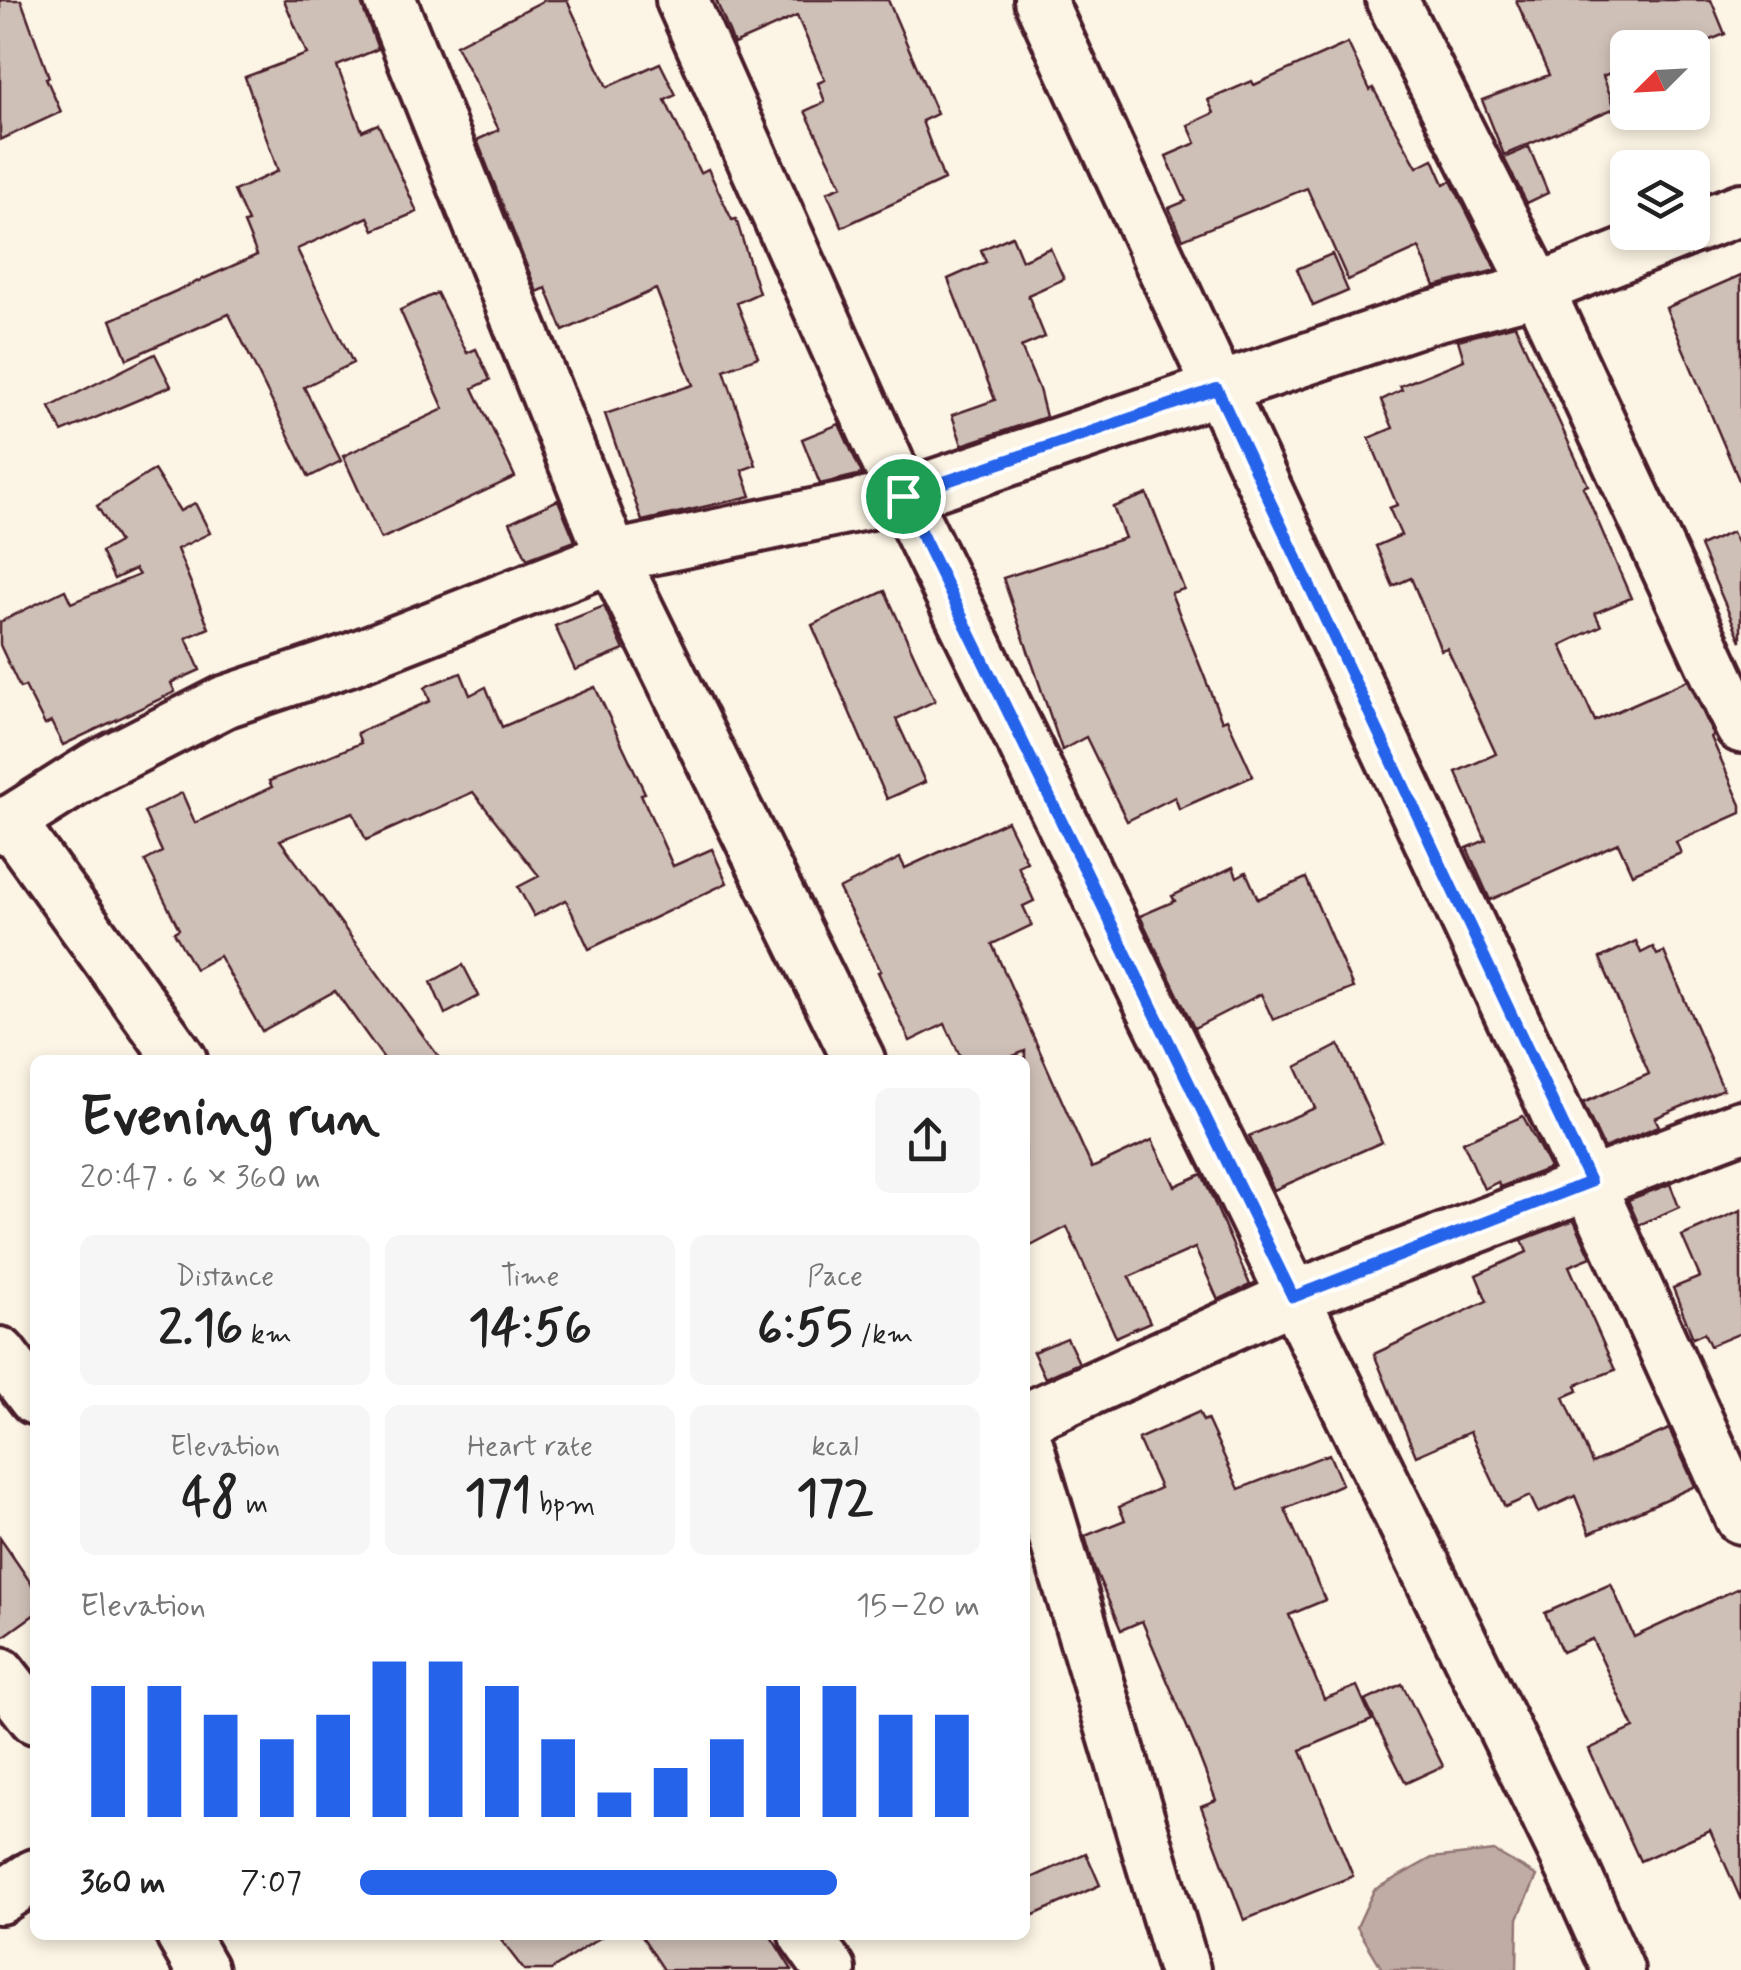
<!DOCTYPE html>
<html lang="en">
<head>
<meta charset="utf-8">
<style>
  :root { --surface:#fff; --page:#f6f6f6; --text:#222; --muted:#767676; --accent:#2563eb }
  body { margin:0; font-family:Mynerve,sans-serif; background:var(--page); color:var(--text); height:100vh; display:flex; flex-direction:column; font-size:38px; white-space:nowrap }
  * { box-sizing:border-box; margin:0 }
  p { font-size:32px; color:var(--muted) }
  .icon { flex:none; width:55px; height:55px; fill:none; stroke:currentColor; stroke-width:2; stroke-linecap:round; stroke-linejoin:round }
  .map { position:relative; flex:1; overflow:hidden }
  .details { position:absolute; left:30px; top:1055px; width:1000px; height:885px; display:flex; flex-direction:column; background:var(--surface); border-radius:15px; box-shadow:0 5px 15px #0003 }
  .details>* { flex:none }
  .needle { width:65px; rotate:246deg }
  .controls { position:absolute; left:1610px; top:30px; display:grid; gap:20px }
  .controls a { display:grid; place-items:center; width:100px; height:100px; border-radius:15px; background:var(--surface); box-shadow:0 5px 15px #0003; font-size:50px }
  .pin { position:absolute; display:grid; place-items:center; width:85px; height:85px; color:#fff; margin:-42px; border:5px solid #fff; border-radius:50%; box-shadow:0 2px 10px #0007 }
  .round { display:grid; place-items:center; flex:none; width:105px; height:105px; border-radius:15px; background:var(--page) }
  .overview { display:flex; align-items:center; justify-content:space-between; height:170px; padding:0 50px }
  h1 { font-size:55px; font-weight:700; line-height:75px }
  .figures { display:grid; grid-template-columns:repeat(3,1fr); gap:15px; height:170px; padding:10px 50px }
  .figures div { display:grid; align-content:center; border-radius:15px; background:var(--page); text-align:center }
  .figures b { font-size:50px; font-weight:700 }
  .figures small { font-size:28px; font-weight:400 }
  .figures p { font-size:28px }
  .chart { height:280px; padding:20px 50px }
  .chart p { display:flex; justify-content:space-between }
  .chart svg { width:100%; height:180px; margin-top:10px; stroke:var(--accent); stroke-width:6 }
  ul { padding:0 50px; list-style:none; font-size:32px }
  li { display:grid; grid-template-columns:160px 120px 1fr; align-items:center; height:75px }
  li i { height:25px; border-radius:12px; background:var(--accent) }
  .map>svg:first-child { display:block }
  .water { fill:#c0aca5; stroke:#917474; stroke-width:2.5 }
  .building { fill:#cfc0b7; stroke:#4a1f2b; stroke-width:2.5 }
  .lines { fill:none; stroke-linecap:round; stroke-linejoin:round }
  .minor-casing { stroke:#4a1f2b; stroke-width:58 }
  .minor { stroke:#fcf5e5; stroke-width:50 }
  .route-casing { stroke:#fff; stroke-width:20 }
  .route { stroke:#2563eb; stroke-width:12 }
</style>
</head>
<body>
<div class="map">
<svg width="1741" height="1970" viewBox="0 0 1741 1970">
  <rect width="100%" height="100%" fill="#fcf5e5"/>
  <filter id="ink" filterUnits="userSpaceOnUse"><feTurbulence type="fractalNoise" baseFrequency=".01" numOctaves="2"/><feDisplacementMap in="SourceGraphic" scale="20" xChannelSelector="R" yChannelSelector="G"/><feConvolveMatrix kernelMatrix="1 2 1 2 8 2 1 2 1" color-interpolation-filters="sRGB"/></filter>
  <g filter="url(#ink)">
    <path class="water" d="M 1494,1851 L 1537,1876 L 1518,1918 L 1517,1970 L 1383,1970 L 1357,1927 L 1374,1890 L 1432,1858 Z"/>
    <g class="building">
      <path d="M 0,0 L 21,0 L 49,77 L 46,78 L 61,112 L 0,140 Z"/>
      <path d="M 284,0 L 360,0 L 378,49 L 337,66 L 362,131 L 378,124 L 417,212 L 374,230 L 368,217 L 297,249 L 353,363 L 304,387 L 341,461 L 309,477 L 229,314 L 127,359 L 111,320 L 257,255 L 244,223 L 248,222 L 234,191 L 278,171 L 245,77 L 307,54 Z"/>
      <path d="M 545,0 L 567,0 L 607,87 L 660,63 L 676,95 L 665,100 L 700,173 L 708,169 L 732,220 L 736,219 L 759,293 L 737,303 L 758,357 L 724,370 L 756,465 L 742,470 L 751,496 L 642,521 L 605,414 L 693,385 L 656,289 L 563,331 L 546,288 L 537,292 L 477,140 L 499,130 L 456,45 Z"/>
      <path d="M 716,0 L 888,0 L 937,114 L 922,121 L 944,180 L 842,227 L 827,192 L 842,186 L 805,111 L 825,102 L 818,83 L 825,80 L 797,16 L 734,44 Z"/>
      <path d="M 1516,0 L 1711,0 L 1725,34 L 1690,48 L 1628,48 L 1628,65 L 1603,76 L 1615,108 L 1504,155 L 1482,100 L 1549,75 Z"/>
      <path d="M 1348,43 L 1370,90 L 1373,88 L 1417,167 L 1433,159 L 1444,184 L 1451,181 L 1496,270 L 1435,286 L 1419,248 L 1348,280 L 1307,188 L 1183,239 L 1169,208 L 1186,201 L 1166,156 L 1196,143 L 1188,125 L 1214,113 L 1208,100 L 1252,81 L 1254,85 Z"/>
      <path d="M 1529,147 L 1548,193 L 1527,203 L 1504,158 Z"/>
      <path d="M 1012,236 L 1022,260 L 1050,248 L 1064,279 L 1028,295 L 1045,337 L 1021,347 L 1039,389 L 1046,417 L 962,445 L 952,415 L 995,400 L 948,279 L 986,262 L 981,250 Z"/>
      <path d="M 1332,254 L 1348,291 L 1313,306 L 1297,269 Z"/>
      <path d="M 1741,275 L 1741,485 L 1666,308 Z"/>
      <path d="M 437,293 L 467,353 L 476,349 L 490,380 L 473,388 L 515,477 L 381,539 L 343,456 L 444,409 L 400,310 Z"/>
      <path d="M 1515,325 L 1588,485 L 1583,487 L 1631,598 L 1595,613 L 1601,626 L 1561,645 L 1595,721 L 1688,680 L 1714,736 L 1711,737 L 1741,805 L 1741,813 L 1676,842 L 1681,853 L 1632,874 L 1618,843 L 1490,900 L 1467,848 L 1486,840 L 1456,772 L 1496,754 L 1447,648 L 1441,650 L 1411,578 L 1393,586 L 1376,546 L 1401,535 L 1389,508 L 1397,505 L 1369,438 L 1393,428 L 1381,400 L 1402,390 L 1400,386 L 1464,360 L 1458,340 Z"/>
      <path d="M 155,354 L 171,386 L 62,432 L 50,407 Z"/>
      <path d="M 839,424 L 862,474 L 820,484 L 802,439 Z"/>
      <path d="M 154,470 L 180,511 L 195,503 L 210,533 L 177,549 L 209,628 L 186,638 L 200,670 L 171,683 L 175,692 L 63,745 L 51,722 L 45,725 L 25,686 L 20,688 L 0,645 L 0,622 L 65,590 L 71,603 L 139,575 L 135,569 L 114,579 L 101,552 L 119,542 L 97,506 Z"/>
      <path d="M 1147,494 L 1184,589 L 1171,593 L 1222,721 L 1227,719 L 1253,776 L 1179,809 L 1175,797 L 1127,821 L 1086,737 L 1062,750 L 1003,578 L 1125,538 L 1113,507 Z"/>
      <path d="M 558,500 L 575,541 L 527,559 L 510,522 Z"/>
      <path d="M 1732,532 L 1741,551 L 1741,641 L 1700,546 Z"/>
      <path d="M 885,591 L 935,701 L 896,719 L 925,782 L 887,799 L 812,625 Z"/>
      <path d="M 604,606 L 624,650 L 575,670 L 555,626 Z"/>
      <path d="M 461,673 L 470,695 L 486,687 L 502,727 L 595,687 L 645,793 L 641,794 L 673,866 L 712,849 L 727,883 L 589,949 L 566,900 L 534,916 L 518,887 L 539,876 L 473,792 L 366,840 L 353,812 L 280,840 L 441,1060 L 385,1060 L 335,991 L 262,1031 L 219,956 L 195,969 L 174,932 L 179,929 L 145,861 L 162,852 L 144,812 L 182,793 L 195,823 L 272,787 L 269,781 L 361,743 L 357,733 L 430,701 L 425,688 L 429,685 Z"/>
      <path d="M 1007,821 L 1027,862 L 1018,866 L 1034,901 L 1023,906 L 1032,925 L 992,944 L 1092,1168 L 1152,1140 L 1175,1186 L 1202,1174 L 1250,1285 L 1218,1300 L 1195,1248 L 1129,1277 L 1150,1322 L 1116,1337 L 1067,1227 L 1025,1249 L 1025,1051 L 1004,1060 L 962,1060 L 945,1024 L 910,1041 L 878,972 L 881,971 L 839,889 L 900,858 L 905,868 Z"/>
      <path d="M 1233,867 L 1237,877 L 1246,872 L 1258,899 L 1306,878 L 1353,988 L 1273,1020 L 1261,994 L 1194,1028 L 1140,916 L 1175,901 L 1172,896 Z"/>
      <path d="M 1636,941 L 1641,953 L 1653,947 L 1657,955 L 1664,952 L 1723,1089 L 1655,1118 L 1659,1126 L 1604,1148 L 1583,1103 L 1649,1074 L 1600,958 Z"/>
      <path d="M 463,965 L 479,996 L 445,1014 L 431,982 Z"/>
      <path d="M 1339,1045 L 1382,1142 L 1274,1190 L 1249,1136 L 1315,1108 L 1296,1067 Z"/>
      <path d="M 1523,1116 L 1550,1168 L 1500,1187 L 1498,1182 L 1484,1189 L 1463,1142 Z"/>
      <path d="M 1670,1184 L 1679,1207 L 1639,1225 L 1628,1200 Z"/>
      <path d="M 1741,1210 L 1741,1333 L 1710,1346 L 1704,1333 L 1693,1338 L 1673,1288 L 1700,1277 L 1682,1236 Z"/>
      <path d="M 1574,1220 L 1591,1257 L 1569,1266 L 1615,1370 L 1576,1385 L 1578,1391 L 1564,1397 L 1592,1463 L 1669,1429 L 1695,1486 L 1590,1533 L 1575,1496 L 1538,1513 L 1530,1496 L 1505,1507 L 1470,1432 L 1416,1456 L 1374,1354 L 1487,1301 L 1476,1275 L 1527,1252 L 1522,1240 Z"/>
      <path d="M 1067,1338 L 1079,1363 L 1045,1378 L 1033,1352 Z"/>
      <path d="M 1199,1412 L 1203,1421 L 1207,1419 L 1239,1489 L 1329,1454 L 1342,1484 L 1285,1509 L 1325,1600 L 1289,1615 L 1324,1699 L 1357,1686 L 1372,1720 L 1301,1750 L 1353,1876 L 1244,1920 L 1201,1806 L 1216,1800 L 1196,1748 L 1142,1621 L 1121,1630 L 1094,1567 L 1085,1536 L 1125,1520 L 1119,1507 L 1160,1488 L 1138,1439 Z"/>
      <path d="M 0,1538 L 35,1589 L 35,1614 L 0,1639 Z"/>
      <path d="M 1611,1584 L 1634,1637 L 1741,1587 L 1741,1900 L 1710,1830 L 1640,1861 L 1592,1756 L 1589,1749 L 1634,1728 L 1592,1639 L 1562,1652 L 1545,1613 Z"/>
      <path d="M 1402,1684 L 1443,1766 L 1406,1783 L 1365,1701 Z"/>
      <path d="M 1086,1853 L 1100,1885 L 1025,1919 L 1025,1881 Z"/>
      <path d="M 497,1935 L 604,1935 L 551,1970 L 524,1970 Z"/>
      <path d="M 641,1935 L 770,1935 L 792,1970 L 664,1970 Z"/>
    </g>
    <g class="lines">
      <defs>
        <g id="minor">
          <path d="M 390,0 L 612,557 L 859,1060"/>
          <path d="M 682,0 L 903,496 L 1575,1874 L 1618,1970"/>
          <path d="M 1040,0 C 1271,507 1513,1010 1741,1518"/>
          <path d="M 1392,0 L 1538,289 L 1741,727"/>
          <path d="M 1692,228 L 1741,209"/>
          <path d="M 9,821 L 181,1060"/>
          <path d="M 0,828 L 95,768 L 224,702 L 349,660 L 612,557 L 903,496 L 1430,317 L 1538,289 L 1682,232"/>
          <path d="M 0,1353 L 35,1399"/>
          <path d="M 1025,1419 L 1293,1297 L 1741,1126"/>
          <path d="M 1025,1437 L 1184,1970"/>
          <path d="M 0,1673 L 35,1718"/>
          <path d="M 0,1898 L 35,1875"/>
          <path d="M 182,1935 L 202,1970"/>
          <path d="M 805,1935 L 830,1970"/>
        </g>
      </defs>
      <use href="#minor" class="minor-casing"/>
      <use href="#minor" class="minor"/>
    </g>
  </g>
  <g class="lines" filter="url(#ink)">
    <defs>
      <path id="route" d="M 1217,389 L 1590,1182 L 1293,1297 L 903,496 Z"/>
    </defs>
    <use href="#route" class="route-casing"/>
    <use href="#route" class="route"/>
  </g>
</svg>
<div class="controls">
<a><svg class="needle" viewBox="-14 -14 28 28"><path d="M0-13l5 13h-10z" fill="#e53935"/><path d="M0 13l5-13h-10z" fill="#767676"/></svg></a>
<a><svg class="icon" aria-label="layers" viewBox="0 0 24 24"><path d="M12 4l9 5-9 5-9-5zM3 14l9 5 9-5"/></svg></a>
</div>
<div class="pin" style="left:903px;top:496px;background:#1e9e55"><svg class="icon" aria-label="arrive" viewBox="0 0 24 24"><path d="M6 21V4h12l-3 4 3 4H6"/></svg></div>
<section class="details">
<div class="overview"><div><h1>Evening run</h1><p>20:47 · 6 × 360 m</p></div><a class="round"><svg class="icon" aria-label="share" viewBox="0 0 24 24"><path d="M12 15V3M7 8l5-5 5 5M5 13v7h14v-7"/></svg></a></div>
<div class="figures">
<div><p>Distance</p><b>2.16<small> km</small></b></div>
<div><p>Time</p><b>14:56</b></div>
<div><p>Pace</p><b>6:55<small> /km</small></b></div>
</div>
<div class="figures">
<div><p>Elevation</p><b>48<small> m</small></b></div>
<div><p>Heart rate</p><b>171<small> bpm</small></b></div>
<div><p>kcal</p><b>172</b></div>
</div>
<div class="chart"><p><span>Elevation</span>15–20 m</p>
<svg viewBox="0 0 160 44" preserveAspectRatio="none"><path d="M5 44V12M15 44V12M25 44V19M35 44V25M45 44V19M55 44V6M65 44V6M75 44V12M85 44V25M95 44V38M105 44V32M115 44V25M125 44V12M135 44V12M145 44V19M155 44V19"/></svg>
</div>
<ul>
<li><b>360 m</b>7:07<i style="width:77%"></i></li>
</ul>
</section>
</div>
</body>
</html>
